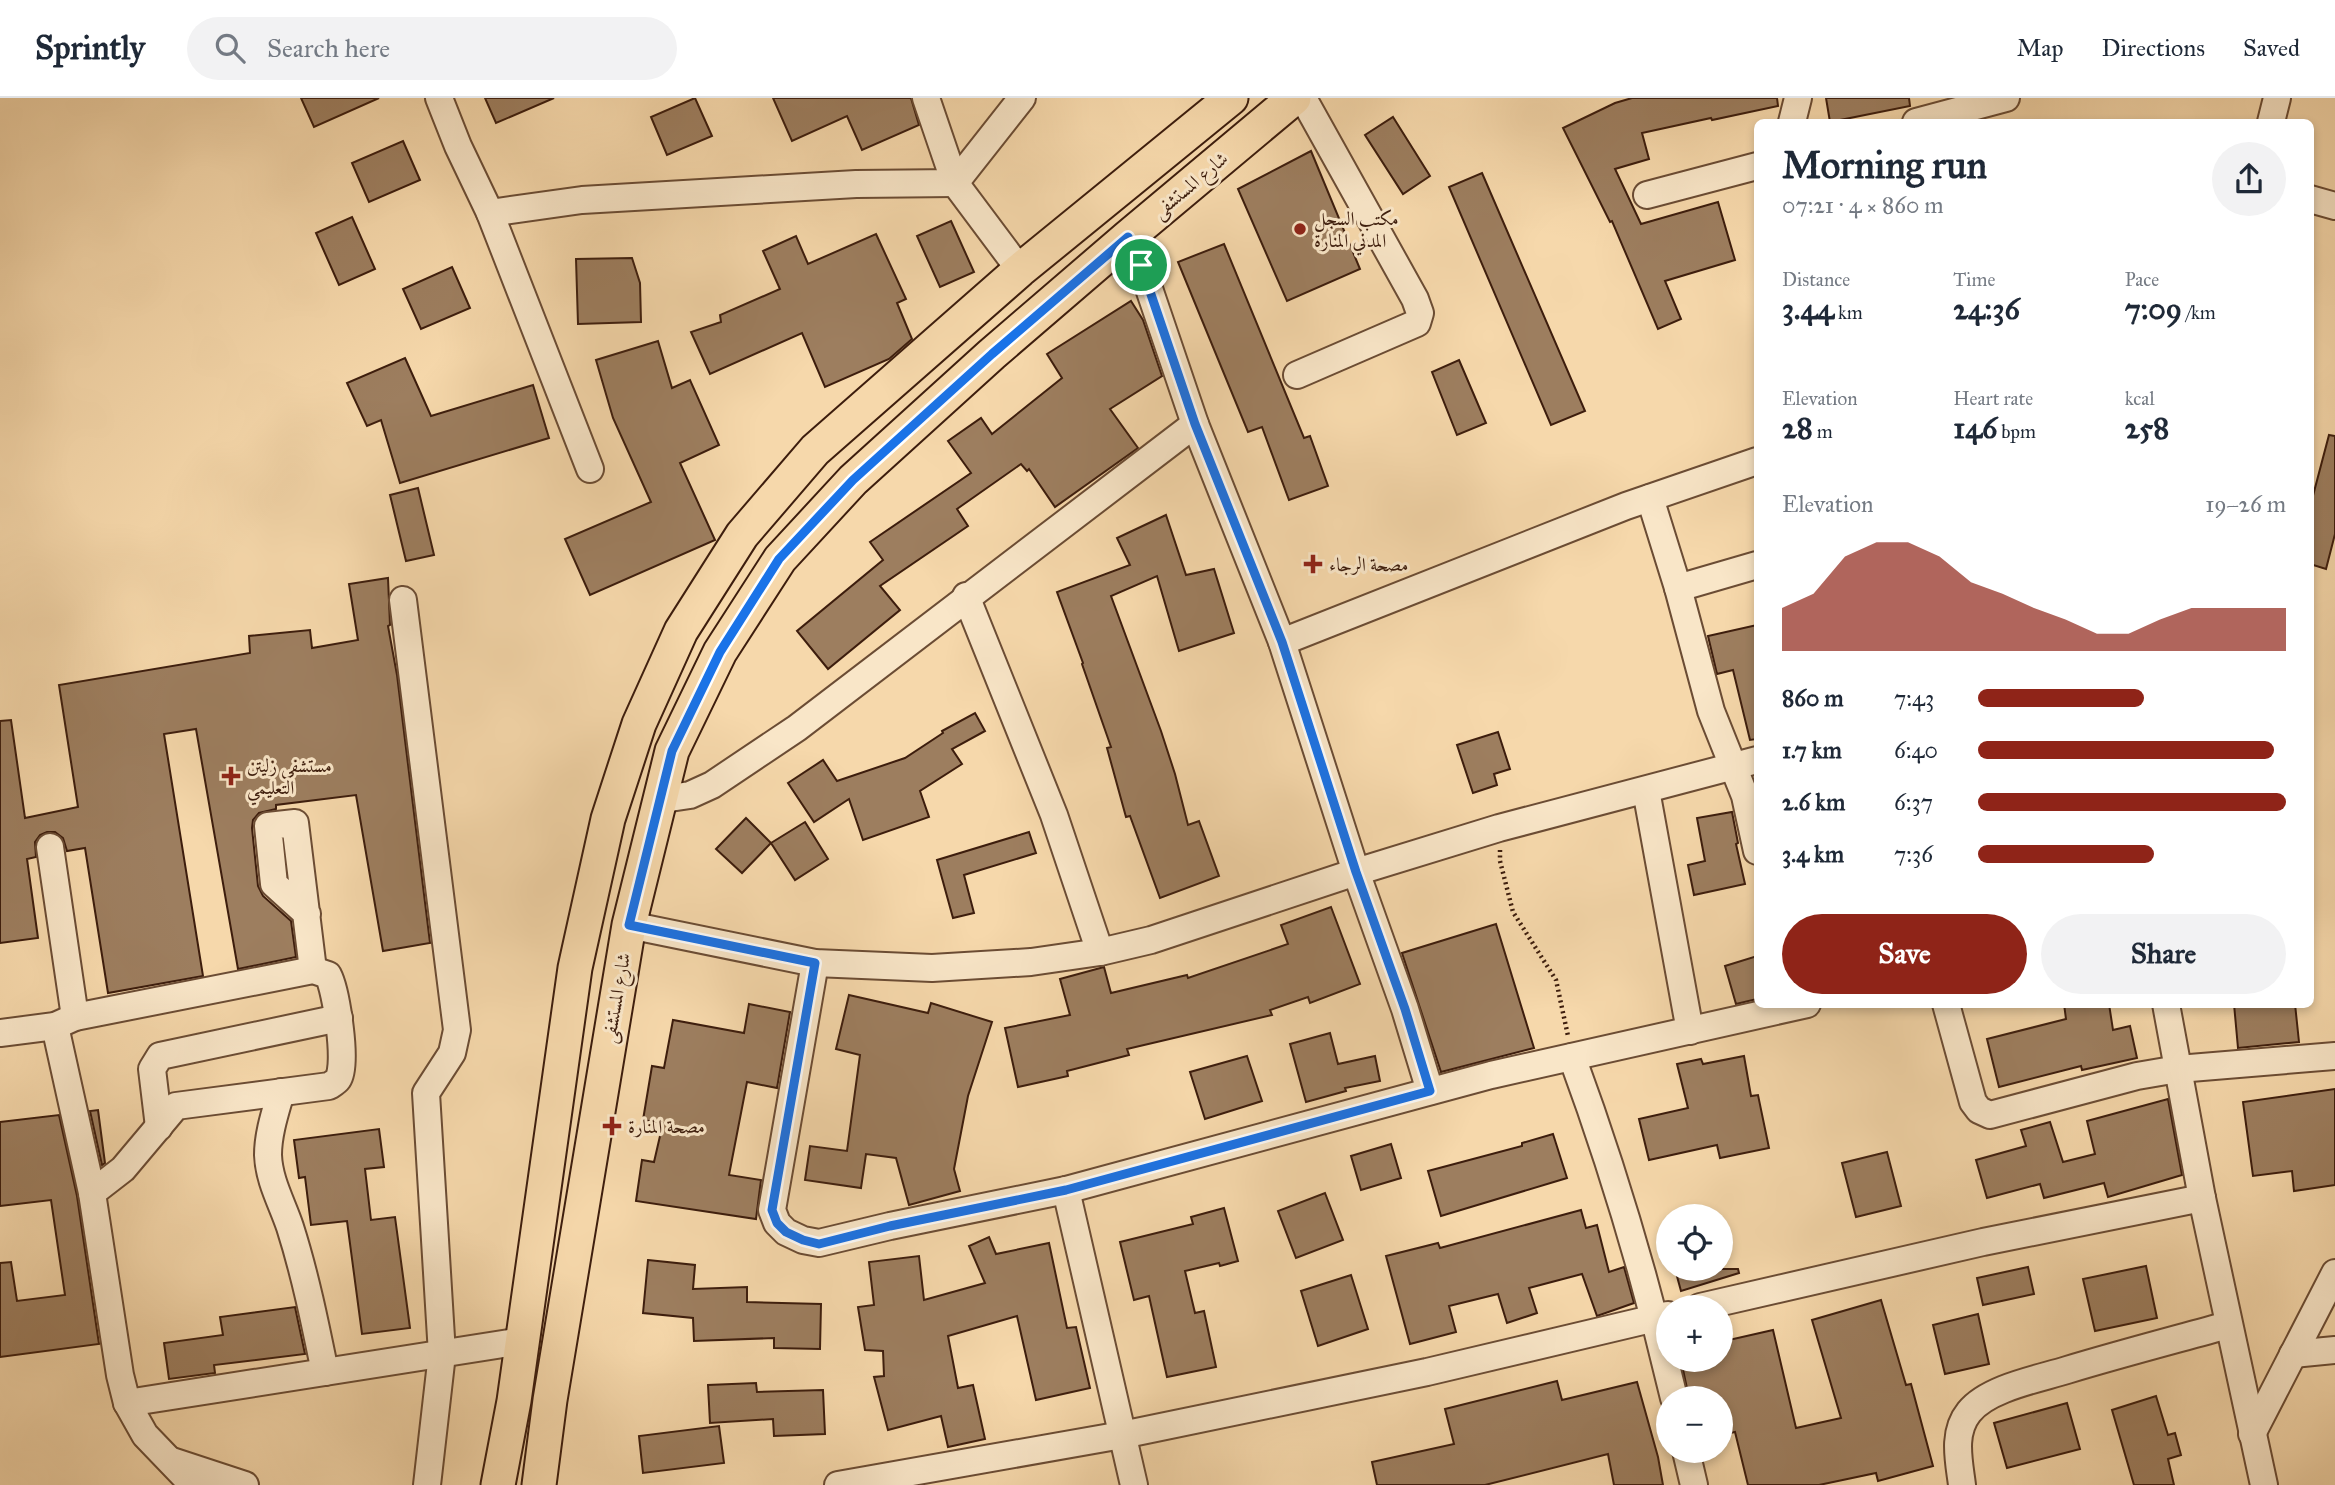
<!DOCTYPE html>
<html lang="en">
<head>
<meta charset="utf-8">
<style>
  :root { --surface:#fff; --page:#f2f2f3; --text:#1f2937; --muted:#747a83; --line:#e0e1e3; --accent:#8f2418 }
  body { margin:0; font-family:"IM FELL Great Primer",Amiri,serif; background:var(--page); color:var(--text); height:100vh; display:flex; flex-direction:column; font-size:26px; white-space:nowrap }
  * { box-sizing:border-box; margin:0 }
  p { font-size:23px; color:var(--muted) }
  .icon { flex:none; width:38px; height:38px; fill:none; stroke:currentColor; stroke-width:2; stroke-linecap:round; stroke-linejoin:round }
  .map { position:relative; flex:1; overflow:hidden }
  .drawer { position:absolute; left:1754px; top:21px; width:560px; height:889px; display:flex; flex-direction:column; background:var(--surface); border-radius:10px; box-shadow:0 4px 10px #0003 }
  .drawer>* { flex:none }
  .buttons { position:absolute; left:1656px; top:1106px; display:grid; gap:14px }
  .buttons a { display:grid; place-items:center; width:77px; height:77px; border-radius:50%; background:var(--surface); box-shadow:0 4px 10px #0003; font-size:35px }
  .pin { position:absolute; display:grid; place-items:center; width:60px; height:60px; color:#fff; margin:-30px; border:4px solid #fff; border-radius:50%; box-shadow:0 2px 7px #0007 }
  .round { display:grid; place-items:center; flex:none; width:74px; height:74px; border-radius:37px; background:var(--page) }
  .headline { display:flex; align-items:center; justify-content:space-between; height:119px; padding:0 28px }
  h1 { font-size:38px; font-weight:800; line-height:52px }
  .figures { display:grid; grid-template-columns:repeat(3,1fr); gap:10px; height:119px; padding:7px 28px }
  .figures div { display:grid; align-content:center }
  .figures b { font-size:30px; font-weight:800 }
  .figures small { font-size:19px; font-weight:400 }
  .figures p { font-size:19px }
  .chart { height:196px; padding:14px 28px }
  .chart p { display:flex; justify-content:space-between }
  .chart svg { width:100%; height:126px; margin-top:7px; fill:var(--accent); opacity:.7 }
  .action { display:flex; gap:14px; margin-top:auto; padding:14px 28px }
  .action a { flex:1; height:80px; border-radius:42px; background:var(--accent); color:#fff; font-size:28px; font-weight:800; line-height:80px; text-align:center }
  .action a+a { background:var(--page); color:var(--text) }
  ul { padding:0 28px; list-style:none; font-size:23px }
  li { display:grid; grid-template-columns:112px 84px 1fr; align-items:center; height:52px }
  li i { height:18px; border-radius:9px; background:var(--accent) }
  header { display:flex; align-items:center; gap:42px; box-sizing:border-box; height:98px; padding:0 35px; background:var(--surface); border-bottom:2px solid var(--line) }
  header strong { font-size:33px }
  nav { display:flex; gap:38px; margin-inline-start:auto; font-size:24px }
  .search { width:490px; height:63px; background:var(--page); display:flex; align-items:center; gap:18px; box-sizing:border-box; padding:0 24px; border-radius:38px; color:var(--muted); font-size:26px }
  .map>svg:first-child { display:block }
  .building { fill:#9d7e5f; stroke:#3d1d0d; stroke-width:2 }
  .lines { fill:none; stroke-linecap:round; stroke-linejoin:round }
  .minor-casing { stroke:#6b4c34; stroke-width:30 }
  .major-casing { stroke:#3d1d0d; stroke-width:37 }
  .path { stroke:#3d1d0d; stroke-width:4.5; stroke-dasharray:2 3.5; stroke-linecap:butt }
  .minor { stroke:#f9e6c8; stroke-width:26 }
  .major { stroke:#f6d8ab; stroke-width:33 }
  .route-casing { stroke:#fff; stroke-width:14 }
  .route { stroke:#1a73e8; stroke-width:9 }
  .poi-dot { fill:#8f2418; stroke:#f9e6c8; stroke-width:2.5 }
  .labels { text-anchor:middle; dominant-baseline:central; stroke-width:6; stroke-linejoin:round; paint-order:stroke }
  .street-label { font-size:19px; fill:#3d1d0d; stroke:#f9e6c8 }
  .poi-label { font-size:19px; fill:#3d1d0d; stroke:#f9e6c8; text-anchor:start }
</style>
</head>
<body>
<header>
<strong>Sprintly</strong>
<div class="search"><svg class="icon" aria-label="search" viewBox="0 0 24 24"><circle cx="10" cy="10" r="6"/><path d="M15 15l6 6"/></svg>Search here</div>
<nav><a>Map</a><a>Directions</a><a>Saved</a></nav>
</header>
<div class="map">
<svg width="2335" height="1387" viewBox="0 0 2335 1387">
  <rect width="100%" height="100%" fill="#f6d8ab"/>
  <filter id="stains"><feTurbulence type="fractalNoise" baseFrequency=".00286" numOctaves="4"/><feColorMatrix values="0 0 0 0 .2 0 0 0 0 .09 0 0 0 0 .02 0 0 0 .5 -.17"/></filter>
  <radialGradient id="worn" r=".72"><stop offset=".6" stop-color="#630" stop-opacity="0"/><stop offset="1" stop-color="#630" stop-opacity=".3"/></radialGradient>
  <g class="building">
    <path d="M 301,0 L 379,0 L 314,29 Z"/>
    <path d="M 485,0 L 554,0 L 496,25 Z"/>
    <path d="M 695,0 L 712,38 L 667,57 L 651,19 Z"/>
    <path d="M 773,0 L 911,0 L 919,27 L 862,52 L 847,18 L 792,43 Z"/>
    <path d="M 1632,0 L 1777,0 L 1778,8 L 1712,22 L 1711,20 L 1642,35 L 1649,61 L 1615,71 L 1641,126 L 1718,104 L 1735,162 L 1665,183 L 1681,221 L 1658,231 L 1612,123 L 1610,124 L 1563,30 L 1615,5 Z"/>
    <path d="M 1826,0 L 1909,0 L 1910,8 L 1830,24 Z"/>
    <path d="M 1393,19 L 1430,78 L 1403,96 L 1365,37 Z"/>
    <path d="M 403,43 L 420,82 L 369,104 L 352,65 Z"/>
    <path d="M 1311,53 L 1360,171 L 1287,203 L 1238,91 Z"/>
    <path d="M 1482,75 L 1585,313 L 1551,327 L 1449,89 Z"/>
    <path d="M 352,119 L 375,171 L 339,187 L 316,135 Z"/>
    <path d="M 951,123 L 974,174 L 940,189 L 917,138 Z"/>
    <path d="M 876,136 L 906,201 L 897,205 L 912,241 L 889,261 L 825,289 L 802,235 L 710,276 L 691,234 L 721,224 L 720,217 L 780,191 L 763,153 L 796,138 L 808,166 Z"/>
    <path d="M 1224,146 L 1304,340 L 1310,338 L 1328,388 L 1289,402 L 1262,329 L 1248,334 L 1178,164 Z"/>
    <path d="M 632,160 L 640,185 L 641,224 L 578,226 L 576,161 Z"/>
    <path d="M 452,169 L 470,210 L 421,231 L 403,191 Z"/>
    <path d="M 1131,203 L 1143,222 L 1162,278 L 1110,311 L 1138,350 L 1055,409 L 1029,371 L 1027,373 L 1021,366 L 957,411 L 968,428 L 880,488 L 900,512 L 828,571 L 797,533 L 883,462 L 870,444 L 971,375 L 948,343 L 981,320 L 992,336 L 1062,280 L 1047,256 Z"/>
    <path d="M 658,243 L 672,290 L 690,282 L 719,347 L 680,365 L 715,442 L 590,497 L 565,441 L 651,404 L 613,320 L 596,262 Z"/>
    <path d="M 405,260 L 431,318 L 533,287 L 549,340 L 400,385 L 381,322 L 367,328 L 347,285 Z"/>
    <path d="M 1459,262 L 1486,325 L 1457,337 L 1432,274 Z"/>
    <path d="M 2329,337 L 2335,338 L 2335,436 L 2326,471 L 2310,466 L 2310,409 Z"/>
    <path d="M 418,390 L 434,457 L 406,463 L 390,397 Z"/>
    <path d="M 1166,417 L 1186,477 L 1214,471 L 1234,535 L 1179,553 L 1157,478 L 1111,498 L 1161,633 L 1175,676 L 1188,727 L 1199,723 L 1219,778 L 1160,800 L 1130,718 L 1126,719 L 1107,650 L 1111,649 L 1082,566 L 1083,565 L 1057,494 L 1130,467 L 1117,440 Z"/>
    <path d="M 388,480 L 390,527 L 388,528 L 397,577 L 430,845 L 383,853 L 356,697 L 276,707 L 276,711 L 259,715 L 253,722 L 252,730 L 258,788 L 263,798 L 291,823 L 296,859 L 238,871 L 196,631 L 164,636 L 203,878 L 108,895 L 85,750 L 67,753 L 63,740 L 55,734 L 47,734 L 40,737 L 35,744 L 36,759 L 27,761 L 38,840 L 0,845 L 0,623 L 11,622 L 25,720 L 78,709 L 59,587 L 250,555 L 249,538 L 310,532 L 312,550 L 358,542 L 349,486 Z"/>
    <path d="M 1757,527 L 1757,641 L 1750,642 L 1733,572 L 1717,576 L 1708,538 Z"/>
    <path d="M 975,615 L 985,633 L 952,651 L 962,666 L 920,693 L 929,719 L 863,742 L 849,701 L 814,724 L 788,685 L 823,662 L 837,683 L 905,660 L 943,635 L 942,633 Z"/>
    <path d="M 1498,634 L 1510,671 L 1494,676 L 1497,687 L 1473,695 L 1457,647 Z"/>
    <path d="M 1732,714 L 1738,745 L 1736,746 L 1745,786 L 1694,797 L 1688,767 L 1705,763 L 1697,720 Z"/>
    <path d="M 746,720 L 771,745 L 742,775 L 716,751 Z"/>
    <path d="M 805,724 L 828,761 L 795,782 L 771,745 Z"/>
    <path d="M 1029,734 L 1036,755 L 964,777 L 974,815 L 953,820 L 937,762 Z"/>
    <path d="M 1331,809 L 1360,886 L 1310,905 L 1308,899 L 1270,912 L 1272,917 L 1127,951 L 1129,957 L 1067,973 L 1068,978 L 1018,989 L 1005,930 L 1070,917 L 1060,881 L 1104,869 L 1111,895 L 1187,877 L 1188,880 L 1288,846 L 1281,827 Z"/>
    <path d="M 1496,826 L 1534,950 L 1441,974 L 1402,855 Z"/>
    <path d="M 1757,858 L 1757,901 L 1736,906 L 1725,868 Z"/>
    <path d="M 849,897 L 928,915 L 931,905 L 992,924 L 968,998 L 954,1071 L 960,1093 L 909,1107 L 896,1060 L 866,1056 L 861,1090 L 805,1082 L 810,1048 L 847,1053 L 860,957 L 836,951 Z"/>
    <path d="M 749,906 L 790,914 L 777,990 L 747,984 L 729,1077 L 761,1082 L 756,1121 L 636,1103 L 642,1062 L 654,1064 L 663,1025 L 643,1022 L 652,968 L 664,970 L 673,922 L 744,935 Z"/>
    <path d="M 2064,906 L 2109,906 L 2113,932 L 2130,928 L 2137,960 L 2082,972 L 2081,968 L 1999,989 L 1987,941 L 2066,921 Z"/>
    <path d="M 2234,906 L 2295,906 L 2299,944 L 2238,950 Z"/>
    <path d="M 1330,935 L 1338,966 L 1375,958 L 1380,983 L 1345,990 L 1346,993 L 1306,1004 L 1290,946 Z"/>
    <path d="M 1247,958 L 1262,1003 L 1205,1021 L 1190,974 Z"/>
    <path d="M 1744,958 L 1751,998 L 1758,997 L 1769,1050 L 1720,1060 L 1717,1047 L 1649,1062 L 1639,1021 L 1688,1010 L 1677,966 L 1701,961 L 1703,966 Z"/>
    <path d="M 2335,991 L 2335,1087 L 2294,1093 L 2292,1073 L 2253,1078 L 2243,1004 Z"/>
    <path d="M 2168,1001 L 2182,1077 L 2108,1099 L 2104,1085 L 2044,1100 L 2040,1086 L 1987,1100 L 1976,1062 L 2026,1048 L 2021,1032 L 2050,1024 L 2063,1064 L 2095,1056 L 2087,1023 Z"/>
    <path d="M 98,1012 L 105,1065 L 102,1067 L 90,1013 Z"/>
    <path d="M 59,1017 L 77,1098 L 99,1246 L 0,1259 L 0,1165 L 11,1164 L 17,1203 L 65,1197 L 51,1102 L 0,1108 L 0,1024 Z"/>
    <path d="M 379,1031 L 384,1069 L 365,1071 L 371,1122 L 395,1119 L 410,1230 L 362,1236 L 347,1123 L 311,1127 L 305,1079 L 299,1080 L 294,1042 Z"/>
    <path d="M 1553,1036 L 1567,1080 L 1441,1118 L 1428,1073 L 1522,1048 L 1522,1045 Z"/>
    <path d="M 1391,1046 L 1401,1080 L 1361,1092 L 1351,1058 Z"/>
    <path d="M 1887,1054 L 1901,1108 L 1856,1119 L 1842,1065 Z"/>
    <path d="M 1325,1095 L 1343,1142 L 1296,1160 L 1278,1113 Z"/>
    <path d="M 1224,1110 L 1238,1163 L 1220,1168 L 1219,1165 L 1185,1173 L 1195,1215 L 1204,1213 L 1216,1269 L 1167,1279 L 1149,1198 L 1134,1202 L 1120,1144 L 1193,1126 L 1191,1119 Z"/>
    <path d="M 1581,1112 L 1586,1130 L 1597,1127 L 1609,1174 L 1624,1169 L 1634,1205 L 1597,1218 L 1582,1176 L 1529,1190 L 1537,1215 L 1507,1225 L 1498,1196 L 1449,1208 L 1456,1234 L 1410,1246 L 1386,1158 L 1438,1145 L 1440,1150 Z"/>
    <path d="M 989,1139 L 996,1156 L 1049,1145 L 1067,1230 L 1076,1229 L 1090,1290 L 1036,1302 L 1017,1218 L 948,1238 L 958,1290 L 973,1287 L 985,1341 L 948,1349 L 941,1318 L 888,1332 L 874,1279 L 884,1278 L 883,1253 L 865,1252 L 858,1209 L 874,1207 L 869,1164 L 919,1158 L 924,1202 L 985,1185 L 969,1148 Z"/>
    <path d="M 648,1162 L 695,1167 L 693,1191 L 747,1189 L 747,1204 L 821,1206 L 820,1251 L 774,1250 L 774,1240 L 694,1243 L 693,1220 L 643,1215 Z"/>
    <path d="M 2146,1168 L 2157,1220 L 2095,1233 L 2083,1181 Z"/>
    <path d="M 2028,1169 L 2034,1196 L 1983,1207 L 1977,1180 Z"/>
    <path d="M 1675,1171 L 1738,1171 L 1739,1175 L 1681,1193 Z"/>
    <path d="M 1351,1177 L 1368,1231 L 1318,1248 L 1301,1193 Z"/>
    <path d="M 1881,1202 L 1906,1287 L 1911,1286 L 1933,1368 L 1878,1383 L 1876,1375 L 1819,1387 L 1748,1387 L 1735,1334 L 1720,1337 L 1720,1300 L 1689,1300 L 1681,1262 L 1720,1262 L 1720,1244 L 1773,1232 L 1796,1330 L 1841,1320 L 1812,1222 Z"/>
    <path d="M 295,1209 L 305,1256 L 214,1267 L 215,1275 L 169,1281 L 164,1245 L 223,1237 L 220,1219 Z"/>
    <path d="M 1978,1216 L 1989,1266 L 1945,1276 L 1933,1227 Z"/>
    <path d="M 1557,1283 L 1562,1302 L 1637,1284 L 1658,1359 L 1663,1387 L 1614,1387 L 1608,1356 L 1485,1387 L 1377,1387 L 1372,1364 L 1454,1346 L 1445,1311 Z"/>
    <path d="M 756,1285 L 757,1294 L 823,1292 L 825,1336 L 774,1338 L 773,1321 L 710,1325 L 708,1287 Z"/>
    <path d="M 2156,1298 L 2168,1337 L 2175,1335 L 2181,1357 L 2168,1361 L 2174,1387 L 2134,1387 L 2112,1312 Z"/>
    <path d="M 2067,1305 L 2080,1351 L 2007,1370 L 1994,1325 Z"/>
    <path d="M 719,1328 L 724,1365 L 643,1375 L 639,1338 Z"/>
  </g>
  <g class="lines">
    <defs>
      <g id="minor">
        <path d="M 439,0 L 458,48 L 490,115 L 590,371"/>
        <path d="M 926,0 L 955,85 L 1020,172"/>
        <path d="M 1792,24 L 1798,0"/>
        <path d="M 1916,24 L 2006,0"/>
        <path d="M 2271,24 L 2277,0"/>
        <path d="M 1647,97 L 1757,68"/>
        <path d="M 2310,101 L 2335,108"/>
        <path d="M 490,115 L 582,102 L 856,86 L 955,85 L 1022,0"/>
        <path d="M 1128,139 L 1141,167 L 1195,326 L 1282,544 L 1356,774 L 1405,911 L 1430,993"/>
        <path d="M 1297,277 L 1417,225 L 1420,215 L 1415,201 L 1303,0"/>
        <path d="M 1650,400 L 1678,490 L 1711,613 L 1745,698 L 1757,753"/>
        <path d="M 1678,490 L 1757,467"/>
        <path d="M 966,498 L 1054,717 L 1100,854"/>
        <path d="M 403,502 L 457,932 L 452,955 L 426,995 L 442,1256 L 427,1387"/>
        <path d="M 1282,544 L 1626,408 L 1757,363"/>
        <path d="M 1646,692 L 1690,933"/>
        <path d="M 658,705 L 670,700 L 690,697 L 712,687 L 797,630 L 1195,326"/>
        <path d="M 50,749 L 75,919"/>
        <path d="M 307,816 L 274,786 L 268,728 L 295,725 L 313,872"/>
        <path d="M 629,827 L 815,865 L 932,870 L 1031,864 L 1100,854 L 1151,842 L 1356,774 L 1499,730 L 1757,662"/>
        <path d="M 815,865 L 772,1112 L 777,1125 L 786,1134 L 803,1142 L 819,1145 L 890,1128 L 1066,1092 L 1491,977 L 1807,906"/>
        <path d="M 1946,906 L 1973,1004 L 1979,1012 L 1990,1017 L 2137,978 L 2178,971 L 2335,958"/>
        <path d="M 2166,906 L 2202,1100 L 2264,1387"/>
        <path d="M 55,928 L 92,1095 L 120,1277 L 127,1305 L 145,1337 L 193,1387"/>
        <path d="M 0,935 L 55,928 L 75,919 L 313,872 L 328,877 C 336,892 348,967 338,981 C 336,984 332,986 329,988 L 176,1008 L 123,1071 L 92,1095"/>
        <path d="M 1572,959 C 1613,1070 1647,1185 1674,1300"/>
        <path d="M 281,994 C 275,1015 268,1036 268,1057 C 269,1083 282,1105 290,1129 C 305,1176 315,1225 325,1274"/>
        <path d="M 159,1029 L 152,971 L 160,958 L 339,920"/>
        <path d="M 1066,1092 L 1134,1387"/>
        <path d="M 1700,1209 L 1983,1144 L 2202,1100"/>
        <path d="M 2293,1256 L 2335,1252"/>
        <path d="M 127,1305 L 522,1243"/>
        <path d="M 2252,1336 L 2335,1175"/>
        <path d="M 1686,1353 L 1694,1387"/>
        <path d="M 172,1363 L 245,1387"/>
        <path d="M 838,1387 L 1122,1337 L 1427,1274 L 1668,1217"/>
        <path d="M 1962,1387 C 1959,1363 1952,1335 1969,1314 C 1988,1290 2038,1281 2067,1272 C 2120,1256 2174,1242 2228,1227"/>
      </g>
      <g id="major">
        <path d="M 498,1387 L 514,1303 L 575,870 L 608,721 L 639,626 L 681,533 L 742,437 L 815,352 L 1020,172 L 1231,0"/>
        <path d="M 539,1387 L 550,1302 L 629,827 L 672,653 L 720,554 L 780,461 L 853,382 L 992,256 L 1128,139 L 1294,0"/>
      </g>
    </defs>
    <use href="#minor" class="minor-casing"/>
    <use href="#major" class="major-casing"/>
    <path class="path" d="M 1500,752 L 1500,763 L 1513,814 L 1556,882 L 1568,938"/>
    <use href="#minor" class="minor"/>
    <use href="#major" class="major"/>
  </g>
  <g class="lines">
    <defs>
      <path id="route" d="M 1128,139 L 1141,167 L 1195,326 L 1282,544 L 1356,774 L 1405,911 L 1430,993 L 1066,1092 L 890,1128 L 819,1146 L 803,1142 L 786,1134 L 777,1125 L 772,1112 L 815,865 L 629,827 L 672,653 L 720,554 L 779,461 L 853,382 L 992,256 Z"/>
    </defs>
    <use href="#route" class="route-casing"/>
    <use href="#route" class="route"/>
  </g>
  <g class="poi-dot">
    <circle cx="1300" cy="131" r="7"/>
    <path d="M1309.5 455.5h7v7h7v7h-7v7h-7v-7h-7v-7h7z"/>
    <path d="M227.5 667.5h7v7h7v7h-7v7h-7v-7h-7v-7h7z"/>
    <path d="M608.5 1017.5h7v7h7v7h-7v7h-7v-7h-7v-7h7z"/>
  </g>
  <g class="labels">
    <g class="street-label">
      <text transform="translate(1190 87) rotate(-40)">شارع المستشفى</text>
      <text transform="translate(616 900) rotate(-80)">شارع المستشفى</text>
    </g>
    <g class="poi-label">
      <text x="1314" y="120">مكتب السجل<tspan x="1314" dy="22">المدني المنارة</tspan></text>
      <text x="1329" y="466">مصحة الرجاء</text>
      <text x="247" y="667">مستشفى زليتن<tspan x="247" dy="22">التعليمي</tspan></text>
      <text x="628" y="1028">مصحة المنارة</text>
    </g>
  </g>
  <rect width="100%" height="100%" filter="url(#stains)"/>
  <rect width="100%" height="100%" fill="url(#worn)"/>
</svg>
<div class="buttons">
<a><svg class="icon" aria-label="locate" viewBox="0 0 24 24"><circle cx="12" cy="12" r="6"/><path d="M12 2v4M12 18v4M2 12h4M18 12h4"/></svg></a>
<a>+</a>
<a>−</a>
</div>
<div class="pin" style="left:1141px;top:167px;background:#1e9e55"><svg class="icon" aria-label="arrive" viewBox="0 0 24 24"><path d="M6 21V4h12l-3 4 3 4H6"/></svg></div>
<section class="drawer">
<div class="headline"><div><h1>Morning run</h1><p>07:21 · 4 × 860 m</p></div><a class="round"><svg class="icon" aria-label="share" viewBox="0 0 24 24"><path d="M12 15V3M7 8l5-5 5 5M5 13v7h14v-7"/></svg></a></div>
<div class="figures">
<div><p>Distance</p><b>3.44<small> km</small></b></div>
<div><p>Time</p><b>24:36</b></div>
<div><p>Pace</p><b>7:09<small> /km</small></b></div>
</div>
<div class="figures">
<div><p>Elevation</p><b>28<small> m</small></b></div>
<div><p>Heart rate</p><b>146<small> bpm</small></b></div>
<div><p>kcal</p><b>258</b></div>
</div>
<div class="chart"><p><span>Elevation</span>19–26 m</p>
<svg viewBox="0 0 160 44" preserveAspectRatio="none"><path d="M0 44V29L10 24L20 11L30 6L40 6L50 11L60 20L70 24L80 29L90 33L100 38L110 38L120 33L130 29L140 29L150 29L160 29V44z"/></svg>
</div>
<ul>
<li><b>860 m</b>7:43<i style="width:54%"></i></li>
<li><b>1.7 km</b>6:40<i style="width:96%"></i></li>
<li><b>2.6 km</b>6:37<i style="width:100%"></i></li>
<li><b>3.4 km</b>7:36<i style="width:57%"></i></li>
</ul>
<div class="action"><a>Save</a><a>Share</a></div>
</section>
</div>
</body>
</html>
